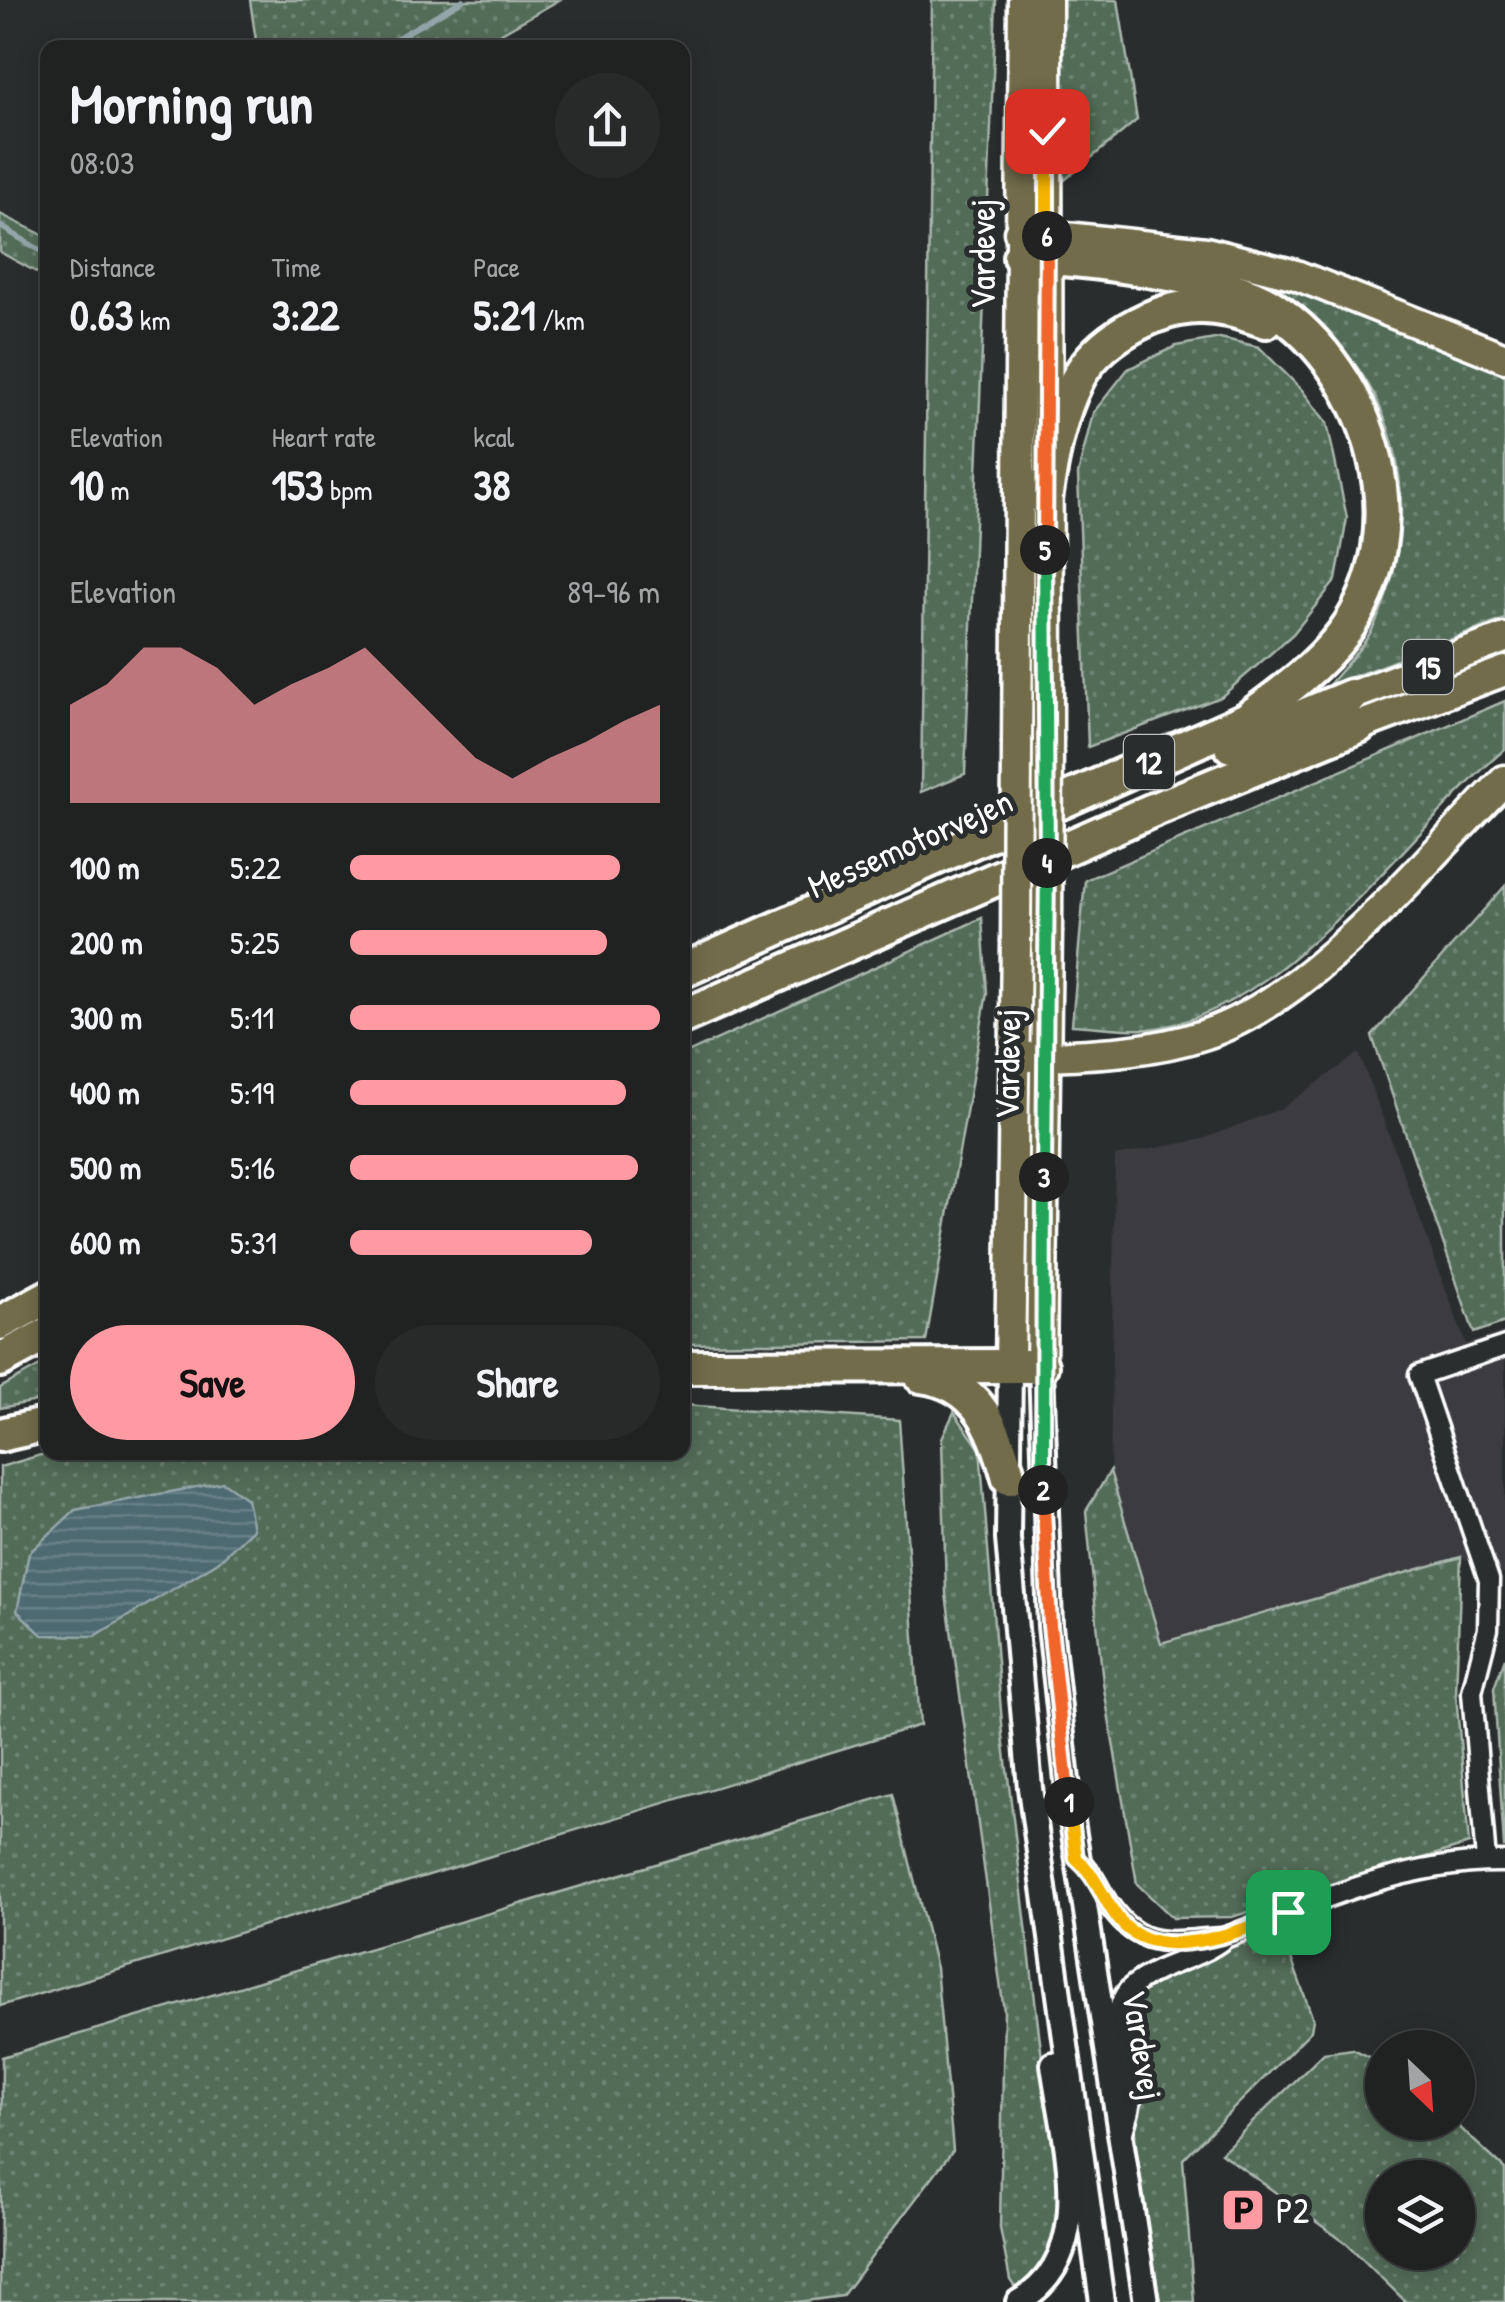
<!DOCTYPE html>
<html lang="en">
<head>
<meta charset="utf-8">
<style>
  :root { --surface:#202222; --page:#282a2a; --text:#f1f3f6; --muted:#a2a4a5; --line:#3d3f40; --accent:#ff9aa2 }
  body { margin:0; font-family:"Patrick Hand",sans-serif; background:var(--page); color:var(--text); height:100vh; display:flex; flex-direction:column; font-size:38px; white-space:nowrap }
  * { box-sizing:border-box; margin:0 }
  p { font-size:32px; color:var(--muted) }
  .icon { flex:none; width:55px; height:55px; fill:none; stroke:currentColor; stroke-width:2; stroke-linecap:round; stroke-linejoin:round }
  .map { position:relative; flex:1; overflow:hidden }
  .sheet { position:absolute; left:40px; top:40px; width:650px; height:1420px; display:flex; flex-direction:column; background:var(--surface); border-radius:20px; box-shadow:0 5px 25px #0003,0 0 0 2px var(--line) }
  .sheet>* { flex:none }
  .needle { width:65px; rotate:155deg }
  .tools { position:absolute; left:1365px; top:2030px; display:grid; gap:20px }
  .tools a { display:grid; place-items:center; width:110px; height:110px; border-radius:50%; background:var(--surface); box-shadow:0 5px 25px #0003,0 0 0 2px var(--line); font-size:50px }
  .pin { position:absolute; display:grid; place-items:center; width:85px; height:85px; color:#fff; margin:-42px; border-radius:20px; box-shadow:0 5px 15px #0006 }
  .km { position:absolute; width:50px; height:50px; margin:-25px; border-radius:50%; background:#222; color:#fff; font-size:28px; line-height:50px; text-align:center }
  .round { display:grid; place-items:center; flex:none; width:105px; height:105px; border-radius:52px; background:var(--page) }
  .head { display:flex; align-items:center; justify-content:space-between; height:170px; padding:0 30px }
  h1 { font-size:55px; font-weight:800; line-height:75px }
  .figures { display:grid; grid-template-columns:repeat(3,1fr); gap:15px; height:170px; padding:10px 30px }
  .figures div { display:grid; align-content:center }
  .figures b { font-size:42px; font-weight:800 }
  .figures small { font-size:28px; font-weight:400 }
  .figures p { font-size:28px }
  .chart { height:280px; padding:20px 30px }
  .chart p { display:flex; justify-content:space-between }
  .chart svg { width:100%; height:180px; margin-top:10px; fill:var(--accent); opacity:.7 }
  .primary-button { display:flex; gap:20px; margin-top:auto; padding:20px 30px }
  .primary-button a { flex:1; height:115px; border-radius:60px; background:var(--accent); color:#111; font-size:40px; font-weight:800; line-height:115px; text-align:center }
  .primary-button a+a { background:var(--page); color:var(--text) }
  ul { padding:0 30px; list-style:none; font-size:32px }
  li { display:grid; grid-template-columns:160px 120px 1fr; align-items:center; height:75px }
  li i { height:25px; border-radius:12px; background:var(--accent) }
  .map>svg:first-child { display:block }
  .built { fill:#3b3a3f }
  .grass { fill:url(#grass-dots); stroke:#a8b6ac; stroke-width:2.5; fill-rule:evenodd }
  .water { fill:url(#water-rules); stroke:#95a6aa; stroke-width:2.5 }
  .lines { fill:none; stroke-linecap:round; stroke-linejoin:round }
  .stream { stroke:#95a6aa; stroke-width:6 }
  .minor-casing { stroke:#fff; stroke-width:25 }
  .tertiary-casing { stroke:#fff; stroke-width:30 }
  .primary-casing { stroke:#fff; stroke-width:35 }
  .trunk-casing { stroke:#fff; stroke-width:35 }
  .motorway-casing { stroke:#fff; stroke-width:40 }
  .minor { stroke:#2a2d2e; stroke-width:18 }
  .tertiary { stroke:#2a2d2e; stroke-width:22 }
  .primary { stroke:#726c4b; stroke-width:28 }
  .trunk { stroke:#726c4b; stroke-width:28 }
  .motorway { stroke:#726c4b; stroke-width:32 }
  .primary-bridge-casing { stroke:#fff; stroke-width:35; stroke-linecap:butt }
  .primary-bridge { stroke:#726c4b; stroke-width:28 }
  .split-1-casing { stroke:#fff; stroke-width:20 }
  .split-2-casing { stroke:#fff; stroke-width:20 }
  .split-3-casing { stroke:#fff; stroke-width:20 }
  .split-4-casing { stroke:#fff; stroke-width:20 }
  .split-5-casing { stroke:#fff; stroke-width:20 }
  .split-6-casing { stroke:#fff; stroke-width:20 }
  .split-7-casing { stroke:#fff; stroke-width:20 }
  .split-1 { stroke:#f5b400; stroke-width:12 }
  .split-2 { stroke:#f0652b; stroke-width:12 }
  .split-3 { stroke:#22a559; stroke-width:12 }
  .split-4 { stroke:#22a559; stroke-width:12 }
  .split-5 { stroke:#22a559; stroke-width:12 }
  .split-6 { stroke:#f0652b; stroke-width:12 }
  .split-7 { stroke:#f5b400; stroke-width:12 }
  .labels { text-anchor:middle; dominant-baseline:central; stroke-width:10; stroke-linejoin:round; paint-order:stroke }
  .shield { fill:#2a2d2e; stroke:#bfc0c0; stroke-width:2.5 }
  .shield-label { font-size:32px; font-weight:bold; fill:#fff }
  .street-label { font-size:35px; fill:#fff; stroke:#2a2d2e }
  .poi-label { font-size:35px; fill:#fff; stroke:#2a2d2e; text-anchor:start }
</style>
</head>
<body>
<div class="map">
<svg width="1505" height="2302" viewBox="0 0 1505 2302">
  <defs>
    <pattern id="grass-dots" width="8" height="8" patternUnits="userSpaceOnUse" patternTransform="scale(2.5)"><rect width="8" height="8" fill="#526c59"/><path d="M2 2h.1M6 6h.1" fill="none" stroke="#6c8272" stroke-width="1.8" stroke-linecap="round"/></pattern>
    <pattern id="water-rules" width="6" height="5" patternUnits="userSpaceOnUse" patternTransform="scale(2.5)"><rect width="6" height="5" fill="#4e6a72"/><path d="M0 2.5h6" fill="none" stroke="#698087"/></pattern>
  </defs>
  <rect width="100%" height="100%" fill="#2a2d2e"/>
  <filter id="ink" filterUnits="userSpaceOnUse"><feTurbulence type="fractalNoise" baseFrequency=".01" numOctaves="2"/><feDisplacementMap in="SourceGraphic" scale="20" xChannelSelector="R" yChannelSelector="G"/><feConvolveMatrix kernelMatrix="1 2 1 2 8 2 1 2 1" color-interpolation-filters="sRGB"/></filter>
  <g filter="url(#ink)">
    <path class="built" d="M 1359,1053 L 1466,1344 L 1505,1331 L 1505,1575 L 1461,1557 L 1161,1643 L 1110,1471 L 1115,1156 L 1202,1139 L 1282,1108 Z"/>
    <g class="grass">
      <path d="M 250,0 L 559,0 L 477,47 L 257,48 Z"/>
      <path d="M 932,0 L 996,0 L 965,774 L 921,792 Z"/>
      <path d="M 1062,0 L 1118,0 L 1137,120 L 1061,183 Z"/>
      <path d="M 0,214 L 47,237 L 47,278 L 0,252 Z"/>
      <path d="M 1241,276 L 1296,286 L 1505,375 L 1505,619 L 1328,686 C 1342,668 1364,647 1374,626 C 1428,512 1401,379 1295,306 C 1279,294 1259,286 1241,276 Z"/>
      <path d="M 1220,338 L 1259,347 L 1302,390 L 1327,423 L 1347,518 L 1336,580 L 1293,634 L 1221,697 L 1088,747 L 1078,474 L 1093,413 L 1128,369 L 1176,346 Z"/>
      <path d="M 1505,701 L 1505,749 C 1403,836 1287,1013 1149,1029 C 1124,1031 1096,1026 1072,1025 L 1085,880 Z"/>
      <path d="M 1505,886 L 1505,1322 L 1474,1333 L 1372,1036 Z"/>
      <path d="M 982,918 L 987,993 L 926,1341 L 683,1344 L 683,1055 Z"/>
      <path d="M 47,1362 L 47,1399 L 0,1408 L 0,1388 Z"/>
      <path d="M 683,1405 L 899,1420 L 920,1725 L 0,2006 L 0,1467 L 51,1452 L 682,1452 Z"/>
      <path d="M 954,1412 L 980,1449 L 1003,1736 L 1060,2206 C 1055,2243 1044,2265 1016,2289 L 1010,2280 L 1000,2228 L 1004,2011 L 946,1594 L 942,1438 Z"/>
      <path d="M 1110,1471 L 1161,1643 L 1461,1557 L 1456,1694 L 1469,1844 L 1232,1917 L 1173,1918 L 1137,1884 L 1103,1683 L 1086,1511 Z"/>
      <path d="M 1505,1658 L 1505,1847 L 1504,1847 L 1494,1688 Z"/>
      <path d="M 893,1794 L 936,1968 L 953,2150 L 842,2296 L 798,2302 L 0,2302 L 2,2057 Z"/>
      <path d="M 1268,1935 L 1277,1936 L 1287,1947 L 1313,2019 L 1311,2031 L 1183,2159 L 1194,2302 L 1160,2302 C 1151,2249 1110,2025 1140,1990 C 1163,1964 1234,1948 1268,1935 Z"/>
      <path d="M 1353,2049 L 1382,2063 L 1382,2122 L 1455,2123 L 1505,2169 L 1505,2302 L 1406,2302 L 1347,2244 L 1221,2153 L 1324,2053 ZM 1382,2178 L 1458,2178 L 1458,2252 L 1382,2252 Z"/>
    </g>
    <path class="water" d="M 223,1482 L 247,1499 L 253,1529 L 218,1562 L 95,1636 L 42,1635 L 17,1611 L 29,1553 L 75,1510 Z"/>
    <g class="lines">
      <g class="stream">
        <path d="M 380,48 L 463,0"/>
        <path d="M 0,226 L 48,255"/>
      </g>
      <defs>
        <g id="minor">
          <path d="M 1076,1858 C 1093,1873 1096,1884 1107,1902 C 1141,1954 1171,1940 1224,1938"/>
          <path d="M 1486,1861 L 1472,1692 L 1488,1629 L 1489,1580 L 1419,1375 L 1505,1346"/>
          <path d="M 1123,2132 C 1126,2120 1132,2106 1131,2094 C 1129,2061 1101,2009 1135,1984 C 1163,1963 1198,1960 1225,1938 C 1313,1902 1408,1860 1505,1862"/>
        </g>
        <g id="tertiary">
          <path d="M 1010,1366 L 1008,1539 L 1030,1788 L 1102,2302"/>
          <path d="M 1041,1366 L 1050,1626 L 1070,1808 L 1146,2302"/>
          <path d="M 1018,2302 C 1101,2256 1063,2140 1053,2064"/>
        </g>
        <g id="primary">
          <path d="M 1047,0 L 1048,737"/>
          <path d="M 1017,742 L 1023,0"/>
          <path d="M 1010,1366 L 1016,942"/>
          <path d="M 1041,1366 L 1047,933"/>
        </g>
        <g id="trunk">
          <path d="M 1019,232 L 1206,252 L 1296,275 L 1505,358"/>
          <path d="M 1351,696 L 1505,638"/>
          <path d="M 1359,726 L 1505,671"/>
          <path d="M 1013,1058 C 1076,1054 1143,1055 1203,1035 C 1315,998 1422,863 1505,780"/>
        </g>
        <g id="motorway">
          <path d="M 1045,499 C 1052,458 1058,417 1077,380 C 1097,340 1154,308 1198,307 C 1222,306 1244,314 1266,321"/>
          <path d="M 1231,746 L 1351,696"/>
          <path d="M 682,971 L 1247,719 C 1282,693 1316,669 1343,634 C 1420,531 1374,374 1272,307 C 1223,275 1080,258 1020,257"/>
          <path d="M 682,1017 L 1153,810 L 1359,726"/>
          <path d="M 0,1323 L 48,1297"/>
          <path d="M 0,1360 L 48,1334"/>
          <path d="M 682,1367 L 1041,1366"/>
          <path d="M 921,1376 C 978,1383 995,1427 1009,1478"/>
          <path d="M 0,1435 L 48,1424"/>
        </g>
      </defs>
      <use href="#minor" class="minor-casing"/>
      <use href="#tertiary" class="tertiary-casing"/>
      <use href="#primary" class="primary-casing"/>
      <use href="#trunk" class="trunk-casing"/>
      <use href="#motorway" class="motorway-casing"/>
      <use href="#minor" class="minor"/>
      <use href="#tertiary" class="tertiary"/>
      <use href="#primary" class="primary"/>
      <use href="#trunk" class="trunk"/>
      <use href="#motorway" class="motorway"/>
      <defs>
        <g id="primary-bridge">
          <path d="M 1047,933 L 1048,737"/>
          <path d="M 1016,942 L 1017,742"/>
        </g>
      </defs>
      <use href="#primary-bridge" class="primary-bridge-casing"/>
      <use href="#primary-bridge" class="primary-bridge"/>
    </g>
  </g>
  <g class="lines" filter="url(#ink)">
    <defs>
      <path id="split-1" d="M 1069,1802 L 1076,1858 C 1098,1877 1102,1899 1120,1921 C 1158,1967 1244,1930 1288,1912"/>
      <path id="split-2" d="M 1043,1490 L 1050,1626 L 1069,1802"/>
      <path id="split-3" d="M 1043,1490 L 1044,1177"/>
      <path id="split-4" d="M 1044,1177 L 1047,863"/>
      <path id="split-5" d="M 1045,550 L 1047,863"/>
      <path id="split-6" d="M 1045,550 L 1047,236"/>
      <path id="split-7" d="M 1047,236 L 1047,131"/>
    </defs>
    <use href="#split-1" class="split-1-casing"/>
    <use href="#split-2" class="split-2-casing"/>
    <use href="#split-3" class="split-3-casing"/>
    <use href="#split-4" class="split-4-casing"/>
    <use href="#split-5" class="split-5-casing"/>
    <use href="#split-6" class="split-6-casing"/>
    <use href="#split-7" class="split-7-casing"/>
    <use href="#split-1" class="split-1"/>
    <use href="#split-2" class="split-2"/>
    <use href="#split-3" class="split-3"/>
    <use href="#split-4" class="split-4"/>
    <use href="#split-5" class="split-5"/>
    <use href="#split-6" class="split-6"/>
    <use href="#split-7" class="split-7"/>
  </g>
  <defs>
    <symbol id="parking-square" viewBox="-11 -11 22 22"><rect x="-9" y="-9" width="18" height="18" rx="4" fill="#ff9aa2" stroke="#2a2d2e"/><path d="M-3.5-5.5H1a3.5 3.5 0 0 1 0 7H-1V5.5H-3.5ZM-1-3.4V-.6H.8a1.4 1.4 0 0 0 0-2.8Z" fill="#111"/></symbol>
  </defs>
  <g fill-rule="evenodd">
    <use href="#parking-square" x="1218" y="2185" width="50" height="50"/>
  </g>
  <g class="labels">
    <g class="shield">
      <rect x="1403" y="640" width="50" height="54" rx="8"/>
      <rect x="1124" y="735" width="50" height="54" rx="8"/>
    </g>
    <g class="shield-label">
      <text x="1428" y="667">15</text>
      <text x="1149" y="762">12</text>
    </g>
    <g class="street-label">
      <text transform="translate(982 254) rotate(-90)">Vardevej</text>
      <text transform="translate(910 843) rotate(-24)">Messemotorvejen</text>
      <text transform="translate(1007 1064) rotate(-89)">Vardevej</text>
      <text transform="translate(1143 2045) rotate(81)">Vardevej</text>
    </g>
    <g class="poi-label">
      <text x="1276" y="2210">P2</text>
    </g>
  </g>
</svg>
<div class="tools">
<a><svg class="needle" viewBox="-14 -14 28 28"><path d="M0-13l5 13h-10z" fill="#e53935"/><path d="M0 13l5-13h-10z" fill="#a2a4a5"/></svg></a>
<a><svg class="icon" aria-label="layers" viewBox="0 0 24 24"><path d="M12 4l9 5-9 5-9-5zM3 14l9 5 9-5"/></svg></a>
</div>
<div class="pin" style="left:1288px;top:1912px;background:#1e9e55"><svg class="icon" aria-label="arrive" viewBox="0 0 24 24"><path d="M6 21V4h12l-3 4 3 4H6"/></svg></div>
<div class="pin" style="left:1047px;top:131px;background:#d93025"><svg class="icon" aria-label="check" viewBox="0 0 24 24"><path d="M5 12l5 5 9-10"/></svg></div>
<b class="km" style="left:1069px;top:1802px">1</b>
<b class="km" style="left:1043px;top:1490px">2</b>
<b class="km" style="left:1044px;top:1177px">3</b>
<b class="km" style="left:1047px;top:863px">4</b>
<b class="km" style="left:1045px;top:550px">5</b>
<b class="km" style="left:1047px;top:236px">6</b>
<section class="sheet">
<div class="head"><div><h1>Morning run</h1><p>08:03</p></div><a class="round"><svg class="icon" aria-label="share" viewBox="0 0 24 24"><path d="M12 15V3M7 8l5-5 5 5M5 13v7h14v-7"/></svg></a></div>
<div class="figures">
<div><p>Distance</p><b>0.63<small> km</small></b></div>
<div><p>Time</p><b>3:22</b></div>
<div><p>Pace</p><b>5:21<small> /km</small></b></div>
</div>
<div class="figures">
<div><p>Elevation</p><b>10<small> m</small></b></div>
<div><p>Heart rate</p><b>153<small> bpm</small></b></div>
<div><p>kcal</p><b>38</b></div>
</div>
<div class="chart"><p><span>Elevation</span>89–96 m</p>
<svg viewBox="0 0 160 44" preserveAspectRatio="none"><path d="M0 44V20L10 15L20 6L30 6L40 11L50 20L60 15L70 11L80 6L90 15L100 24L110 33L120 38L130 33L140 29L150 24L160 20V44z"/></svg>
</div>
<ul>
<li><b>100 m</b>5:22<i style="width:87%"></i></li>
<li><b>200 m</b>5:25<i style="width:83%"></i></li>
<li><b>300 m</b>5:11<i style="width:100%"></i></li>
<li><b>400 m</b>5:19<i style="width:89%"></i></li>
<li><b>500 m</b>5:16<i style="width:93%"></i></li>
<li><b>600 m</b>5:31<i style="width:78%"></i></li>
</ul>
<div class="primary-button"><a>Save</a><a>Share</a></div>
</section>
</div>
</body>
</html>
